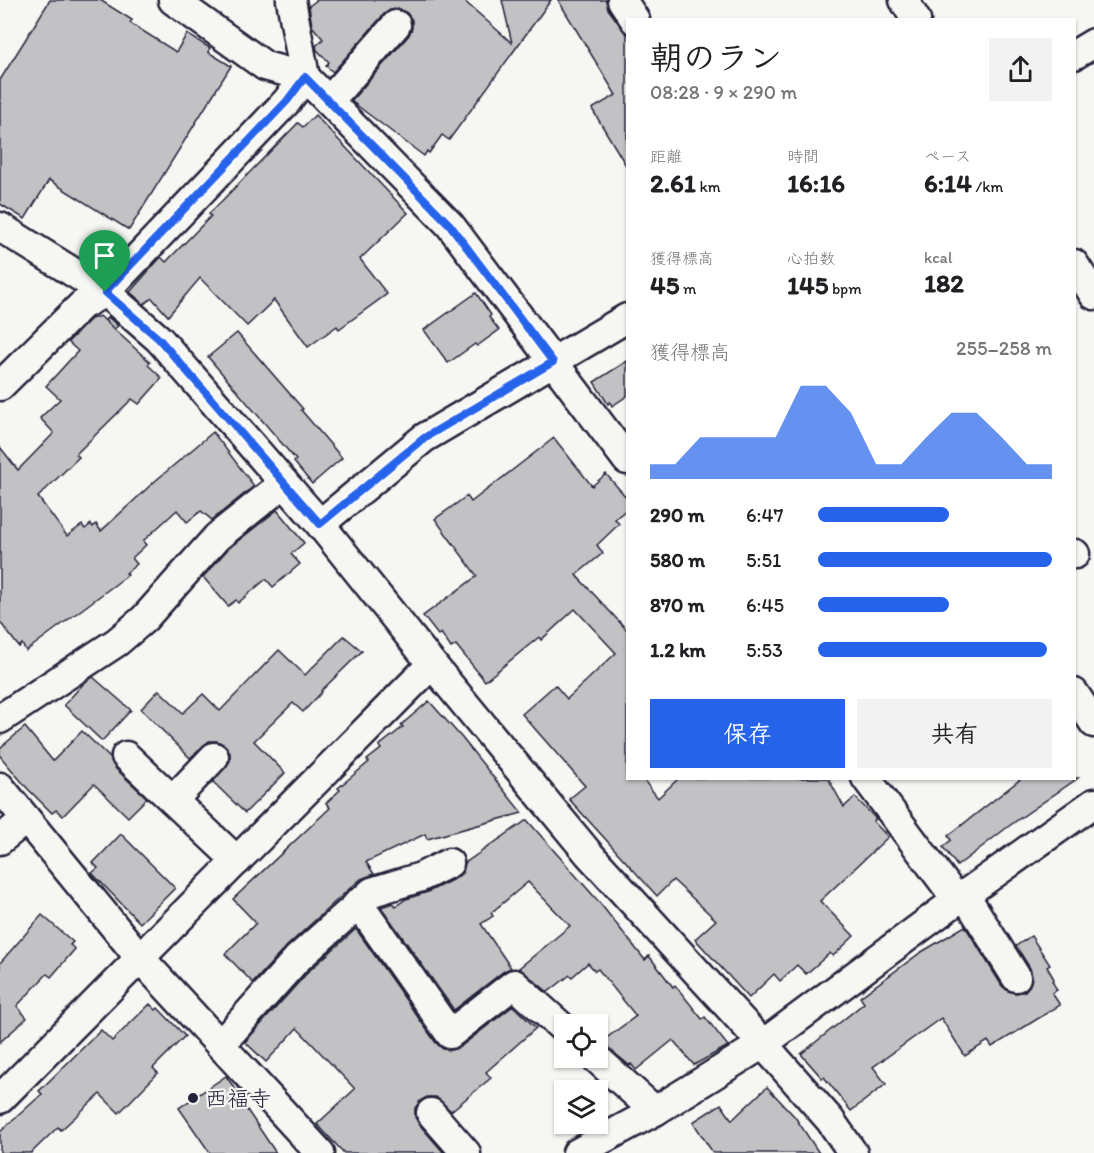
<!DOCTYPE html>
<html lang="ja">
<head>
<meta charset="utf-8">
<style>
  :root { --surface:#fff; --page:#f2f2f2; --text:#202124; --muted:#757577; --accent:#2563eb }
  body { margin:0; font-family:Itim,"Klee One",sans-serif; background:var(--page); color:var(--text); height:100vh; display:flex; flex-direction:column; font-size:22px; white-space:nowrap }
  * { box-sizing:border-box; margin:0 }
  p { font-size:20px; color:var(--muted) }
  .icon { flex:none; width:33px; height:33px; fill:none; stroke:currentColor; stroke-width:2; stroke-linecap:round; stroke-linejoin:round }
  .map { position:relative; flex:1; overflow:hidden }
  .panel { position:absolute; left:626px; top:18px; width:450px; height:762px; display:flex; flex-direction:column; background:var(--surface); border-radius:0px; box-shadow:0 2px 4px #0004 }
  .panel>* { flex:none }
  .controls { position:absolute; left:554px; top:1014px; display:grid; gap:12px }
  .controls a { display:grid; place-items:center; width:54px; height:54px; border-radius:0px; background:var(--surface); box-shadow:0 2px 4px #0004; font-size:30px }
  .pin { position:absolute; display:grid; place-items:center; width:51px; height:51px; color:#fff; margin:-62px -26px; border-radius:50% 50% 50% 0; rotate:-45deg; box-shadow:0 0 6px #0007 }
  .pin .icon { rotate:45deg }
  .round { display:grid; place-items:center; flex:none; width:63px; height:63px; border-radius:0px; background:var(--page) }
  .headline { display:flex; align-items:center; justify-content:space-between; height:102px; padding:0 24px }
  h1 { font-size:33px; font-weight:800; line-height:45px }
  .figures { display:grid; grid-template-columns:repeat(3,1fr); gap:9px; height:102px; padding:6px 24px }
  .figures div { display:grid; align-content:center }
  .figures b { font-size:26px; font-weight:800 }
  .figures small { font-size:16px; font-weight:400 }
  .figures p { font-size:16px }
  .chart { height:168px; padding:12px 24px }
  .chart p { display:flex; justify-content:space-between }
  .chart svg { width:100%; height:108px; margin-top:6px; fill:var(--accent); opacity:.7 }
  .button { display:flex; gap:12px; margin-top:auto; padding:12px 24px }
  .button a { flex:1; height:69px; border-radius:0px; background:var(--accent); color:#fff; font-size:24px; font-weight:800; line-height:69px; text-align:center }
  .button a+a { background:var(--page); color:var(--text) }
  ul { padding:0 24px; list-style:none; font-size:20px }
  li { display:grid; grid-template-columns:96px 72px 1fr; align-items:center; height:45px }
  li i { height:15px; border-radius:8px; background:var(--accent) }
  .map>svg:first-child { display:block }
  .building { fill:#c2c2c4; stroke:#22223b; stroke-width:1.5 }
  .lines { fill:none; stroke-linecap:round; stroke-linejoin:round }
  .minor-casing { stroke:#22223b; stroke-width:33 }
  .minor { stroke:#f6f6f2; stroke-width:28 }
  .route-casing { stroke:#fff; stroke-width:12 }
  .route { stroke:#2563eb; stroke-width:8 }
  .poi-dot { fill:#22223b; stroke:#f6f6f2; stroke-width:2 }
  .labels { text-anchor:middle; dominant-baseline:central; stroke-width:4.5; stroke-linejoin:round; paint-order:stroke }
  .poi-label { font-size:22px; fill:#22223b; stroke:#f6f6f2; text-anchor:start }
</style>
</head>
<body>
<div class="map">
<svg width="1094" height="1153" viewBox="0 0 1094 1153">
  <rect width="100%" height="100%" fill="#f6f6f2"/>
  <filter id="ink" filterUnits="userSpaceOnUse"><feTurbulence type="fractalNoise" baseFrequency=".0167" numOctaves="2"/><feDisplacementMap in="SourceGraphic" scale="12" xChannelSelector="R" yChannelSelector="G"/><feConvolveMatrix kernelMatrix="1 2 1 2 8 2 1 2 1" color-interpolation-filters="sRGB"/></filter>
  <g filter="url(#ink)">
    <g class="building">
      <path d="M 50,0 L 100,0 L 132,20 L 130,23 L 176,52 L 187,34 L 210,48 L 208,52 L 231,66 L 129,230 L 49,180 L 25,219 L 0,204 L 0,80 Z"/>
      <path d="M 317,0 L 463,0 L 512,43 L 502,0 L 551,0 L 449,140 L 442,135 L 429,153 L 427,151 L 424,156 L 351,101 L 409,35 L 412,28 L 412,20 L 407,13 L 399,9 L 390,10 L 384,14 L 333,72 L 326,66 L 329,62 L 317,50 L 316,46 L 323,39 L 312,26 L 309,6 Z"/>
      <path d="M 558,0 L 606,0 L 608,9 L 627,34 L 627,167 L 592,109 L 616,95 Z"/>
      <path d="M 315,115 L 408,213 L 360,259 L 387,294 L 339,329 L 337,326 L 308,347 L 274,300 L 247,326 L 200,278 L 168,316 L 152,298 L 144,304 L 130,292 L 161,257 L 166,262 L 211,216 L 209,214 L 298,123 L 303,127 Z"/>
      <path d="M 476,293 L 491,315 L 489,317 L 499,330 L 477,346 L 475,344 L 448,363 L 424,330 Z"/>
      <path d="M 100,316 L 114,329 L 105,320 L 108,317 L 118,326 L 114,329 L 150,362 L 148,365 L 162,378 L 139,404 L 132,399 L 76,454 L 79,457 L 38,497 L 67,536 L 82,525 L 85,529 L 91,524 L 93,527 L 96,524 L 101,531 L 154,482 L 213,432 L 254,486 L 212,520 L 201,511 L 187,522 L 177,510 L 143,541 L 146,545 L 132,558 L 137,564 L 126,573 L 128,575 L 26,651 L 22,644 L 19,647 L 0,622 L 0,447 L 18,470 L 54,433 L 40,418 L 60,399 L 46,386 L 78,351 L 68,342 L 91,319 Z"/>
      <path d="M 237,333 L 303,409 L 301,410 L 342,458 L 312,484 L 294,462 L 296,460 L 208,357 Z"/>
      <path d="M 627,361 L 627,396 L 612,406 L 610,402 L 608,404 L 594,382 Z"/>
      <path d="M 554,438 L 592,486 L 606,474 L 627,498 L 627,509 L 615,519 L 619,524 L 597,545 L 603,553 L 576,575 L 627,630 L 627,778 L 642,778 L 658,798 L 679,778 L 828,778 L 844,807 L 855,797 L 876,819 L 873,821 L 888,837 L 820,901 L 854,936 L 833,956 L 830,953 L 806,974 L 797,965 L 780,981 L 774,974 L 749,998 L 695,939 L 716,920 L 673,880 L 657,896 L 569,799 L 585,786 L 522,714 L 555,685 L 567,699 L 616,653 L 575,609 L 541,640 L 539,637 L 485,681 L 456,645 L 451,648 L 441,633 L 438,635 L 423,616 L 477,576 L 435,519 L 467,496 L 471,502 Z"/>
      <path d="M 277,510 L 304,543 L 291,554 L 300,564 L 273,587 L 266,579 L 238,603 L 236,600 L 228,606 L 203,577 L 228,549 Z"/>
      <path d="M 344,636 L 362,651 L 321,691 L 322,692 L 303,712 L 293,703 L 254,741 L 285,773 L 245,813 L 213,782 L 230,761 L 230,753 L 226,746 L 217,741 L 209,741 L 190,758 L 141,709 L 159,690 L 183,713 L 203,694 L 220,711 L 279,650 L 305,675 Z"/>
      <path d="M 93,677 L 131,710 L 102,741 L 64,705 L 84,683 Z"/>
      <path d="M 429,701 L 462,738 L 522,813 L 427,839 L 425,834 L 366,862 L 374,874 L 361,879 L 348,890 L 286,947 L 253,983 L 225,954 L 256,923 L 233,899 L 330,808 L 326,803 L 340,790 L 338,788 L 369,762 L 367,760 L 381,749 L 379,746 L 403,727 L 401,725 Z"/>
      <path d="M 25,727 L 53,761 L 82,731 L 110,758 L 115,768 L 147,798 L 128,817 L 94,784 L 63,816 L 56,810 L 52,813 L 27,788 L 0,756 L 0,748 Z"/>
      <path d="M 1022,778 L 1078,778 L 1009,826 L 957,866 L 943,847 L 951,840 L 948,836 Z"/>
      <path d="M 527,820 L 599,902 L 645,960 L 649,956 L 673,987 L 675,985 L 702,1019 L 705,1017 L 728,1046 L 694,1065 L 673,1040 L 636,1070 L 631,1064 L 629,1065 L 601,1042 L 636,1016 L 598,969 L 595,971 L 588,963 L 572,977 L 570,975 L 548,992 L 519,968 L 570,926 L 528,882 L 491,913 L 493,916 L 481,924 L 511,968 L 504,971 L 454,1010 L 381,907 L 393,903 L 396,906 L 406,899 L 428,892 L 456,878 L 463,872 L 465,863 Z"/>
      <path d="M 121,834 L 175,888 L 140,923 L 92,873 L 98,868 L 93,863 Z"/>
      <path d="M 42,915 L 73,942 L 70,945 L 75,949 L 51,977 L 47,974 L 17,1006 L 27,1018 L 0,1042 L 0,963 Z"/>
      <path d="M 965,926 L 1002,986 L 1008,991 L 1016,993 L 1025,991 L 1030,985 L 1032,977 L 1030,968 L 1016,946 L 1031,936 L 1050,965 L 1047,967 L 1054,979 L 1052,981 L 1057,990 L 1052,993 L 1060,1005 L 992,1047 L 988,1041 L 965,1056 L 941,1018 L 873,1067 L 886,1084 L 851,1111 L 824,1077 L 822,1078 L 801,1054 L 864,1003 L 860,997 L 920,953 Z"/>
      <path d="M 356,929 L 436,1043 L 443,1049 L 451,1050 L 460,1047 L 513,1006 L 536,1028 L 486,1072 L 491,1078 L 451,1111 L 436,1097 L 427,1097 L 420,1101 L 415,1108 L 415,1117 L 419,1124 L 444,1153 L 344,1153 L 317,1124 L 355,1089 L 297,1028 L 266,1062 L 245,1042 L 309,971 Z"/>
      <path d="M 150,1004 L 156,1010 L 158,1008 L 185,1036 L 153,1068 L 158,1073 L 119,1113 L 100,1094 L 61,1130 L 58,1127 L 31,1153 L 0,1153 L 0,1132 L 42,1094 L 39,1091 L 101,1030 L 112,1041 Z"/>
      <path d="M 226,1076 L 245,1103 L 243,1104 L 276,1153 L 210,1153 L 179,1108 Z"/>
      <path d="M 767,1087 L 795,1117 L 819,1153 L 713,1153 L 693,1122 L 721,1104 L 732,1120 Z"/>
    </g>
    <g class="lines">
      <defs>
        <g id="minor">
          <path d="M 173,0 L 265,66 L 305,77 L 450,225 L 627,460"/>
          <path d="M 622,0 L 635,20"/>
          <path d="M 904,0 L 916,20"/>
          <path d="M 1074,55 L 1094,43"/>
          <path d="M 329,101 L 396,25"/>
          <path d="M 0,227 L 105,292 L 159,339 L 320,524 L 432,664 L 589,854 L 763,1044 L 830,1120 L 853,1153"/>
          <path d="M 1074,264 L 1094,295"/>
          <path d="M 0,386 L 82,305 L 105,292 L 287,101 L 305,77 L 291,0"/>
          <path d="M 320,524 L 424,438 L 627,318"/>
          <path d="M 1074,554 L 1075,554"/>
          <path d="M 1074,693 L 1094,723"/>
          <path d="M 0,719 L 117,642 L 144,619 L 217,537 L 284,483"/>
          <path d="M 126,756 L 237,861"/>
          <path d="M 866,778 L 957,900"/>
          <path d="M 0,787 L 140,958 L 320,1153"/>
          <path d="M 173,800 L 214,757"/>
          <path d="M 0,840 L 26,819"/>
          <path d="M 965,895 L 1016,977"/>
          <path d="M 358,903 L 450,1034 L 514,984 L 564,1029"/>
          <path d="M 220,1045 L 297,959 L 372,892 L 421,877 L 449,863"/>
          <path d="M 596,1058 L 655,1111"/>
          <path d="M 0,1099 L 432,664"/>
          <path d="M 431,1113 L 466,1153"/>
          <path d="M 577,1153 L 655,1111 L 763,1044 L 957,900 L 1094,803"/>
        </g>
      </defs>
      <use href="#minor" class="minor-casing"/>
      <use href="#minor" class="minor"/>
    </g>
  </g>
  <g class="lines" filter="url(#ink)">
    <defs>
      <path id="route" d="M 305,77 L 450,225 L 553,362 L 424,438 L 320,524 L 159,339 L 105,292 L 287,101 Z"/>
    </defs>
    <use href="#route" class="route-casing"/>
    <use href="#route" class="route"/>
  </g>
  <circle class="poi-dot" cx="193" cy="1098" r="6"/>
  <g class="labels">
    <g class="poi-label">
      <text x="205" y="1098">西福寺</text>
    </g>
  </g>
</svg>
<div class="controls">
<a><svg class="icon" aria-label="locate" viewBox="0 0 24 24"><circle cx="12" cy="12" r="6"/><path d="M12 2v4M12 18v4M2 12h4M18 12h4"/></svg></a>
<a><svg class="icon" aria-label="layers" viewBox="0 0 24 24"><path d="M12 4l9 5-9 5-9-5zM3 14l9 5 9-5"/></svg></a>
</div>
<div class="pin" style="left:105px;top:292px;background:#1e9e55"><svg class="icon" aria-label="arrive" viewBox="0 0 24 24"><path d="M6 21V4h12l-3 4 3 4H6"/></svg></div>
<section class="panel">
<div class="headline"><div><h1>朝のラン</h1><p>08:28 · 9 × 290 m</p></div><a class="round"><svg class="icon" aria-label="share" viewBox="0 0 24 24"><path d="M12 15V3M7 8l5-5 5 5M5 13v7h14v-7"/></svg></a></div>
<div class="figures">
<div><p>距離</p><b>2.61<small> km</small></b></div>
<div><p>時間</p><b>16:16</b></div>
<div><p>ペース</p><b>6:14<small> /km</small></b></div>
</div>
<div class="figures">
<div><p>獲得標高</p><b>45<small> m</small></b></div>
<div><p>心拍数</p><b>145<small> bpm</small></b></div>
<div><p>kcal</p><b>182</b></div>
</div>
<div class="chart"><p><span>獲得標高</span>255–258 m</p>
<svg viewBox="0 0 160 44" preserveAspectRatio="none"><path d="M0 44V38L10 38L20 27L30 27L40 27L50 27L60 6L70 6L80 17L90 38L100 38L110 27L120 17L130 17L140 27L150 38L160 38V44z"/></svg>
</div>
<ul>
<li><b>290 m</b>6:47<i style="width:56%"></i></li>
<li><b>580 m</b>5:51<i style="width:100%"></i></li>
<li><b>870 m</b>6:45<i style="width:56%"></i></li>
<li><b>1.2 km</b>5:53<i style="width:98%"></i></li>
</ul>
<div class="button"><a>保存</a><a>共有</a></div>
</section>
</div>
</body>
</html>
